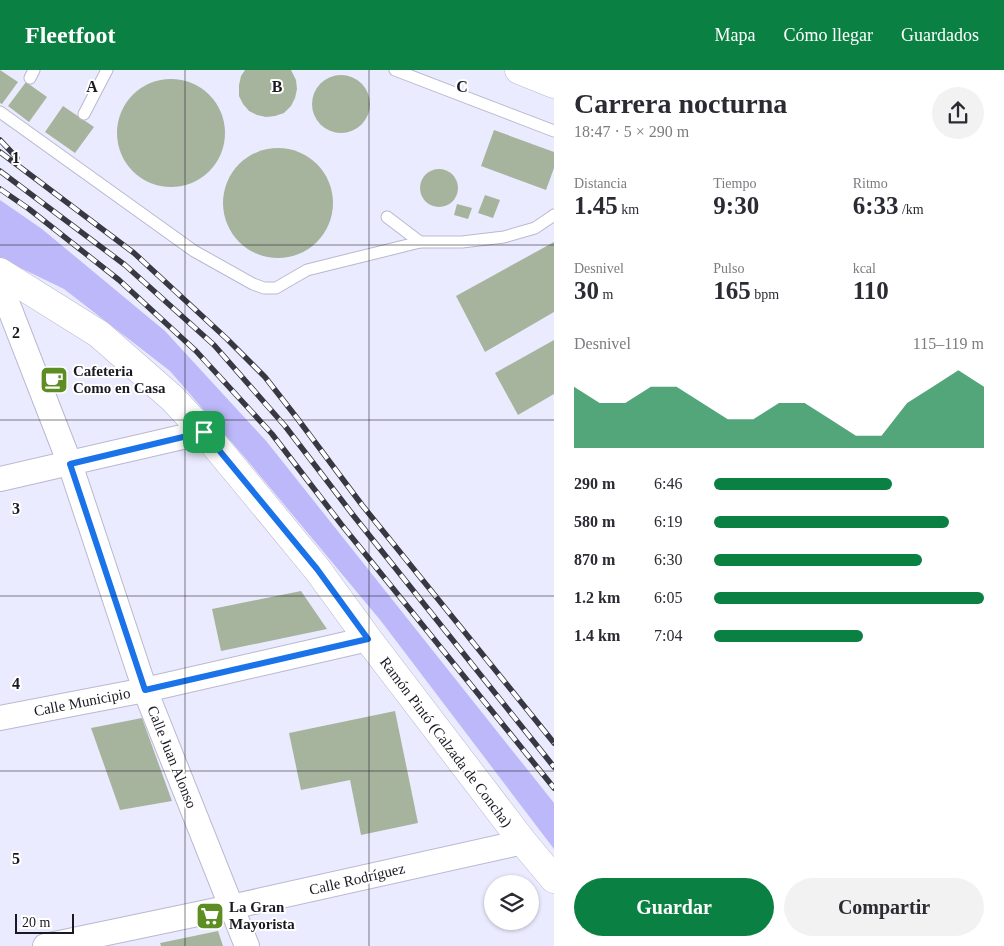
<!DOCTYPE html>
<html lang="es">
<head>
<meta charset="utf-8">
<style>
  :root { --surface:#fff; --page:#f2f2f3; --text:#2b2b33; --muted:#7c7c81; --accent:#0b8043 }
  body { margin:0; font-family:Georgia,serif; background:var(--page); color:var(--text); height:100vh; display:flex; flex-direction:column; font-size:19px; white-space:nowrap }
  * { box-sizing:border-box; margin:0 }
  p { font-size:16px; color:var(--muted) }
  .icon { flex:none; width:28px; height:28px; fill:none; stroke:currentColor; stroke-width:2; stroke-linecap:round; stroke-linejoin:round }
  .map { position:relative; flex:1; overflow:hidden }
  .sheet { display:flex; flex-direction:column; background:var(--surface); width:450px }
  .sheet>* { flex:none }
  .tools { position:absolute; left:484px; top:805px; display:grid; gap:10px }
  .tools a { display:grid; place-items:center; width:55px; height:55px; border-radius:50%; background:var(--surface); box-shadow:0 1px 4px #0004; font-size:25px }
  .scale { position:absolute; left:15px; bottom:12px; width:59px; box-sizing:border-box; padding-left:5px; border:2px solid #191921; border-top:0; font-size:14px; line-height:18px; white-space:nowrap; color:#191921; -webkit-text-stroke:4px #fff; paint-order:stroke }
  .pin { position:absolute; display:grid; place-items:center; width:42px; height:42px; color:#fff; margin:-21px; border-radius:10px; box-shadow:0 2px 8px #0006 }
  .round { display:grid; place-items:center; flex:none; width:52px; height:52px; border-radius:26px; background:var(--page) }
  .headline { display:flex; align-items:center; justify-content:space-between; height:85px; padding:0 20px }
  h1 { font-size:28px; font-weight:600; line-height:38px }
  .stats { display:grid; grid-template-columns:repeat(3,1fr); gap:8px; height:85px; padding:5px 20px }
  .stats div { display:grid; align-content:center }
  .stats b { font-size:25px; font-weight:600 }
  .stats small { font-size:14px; font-weight:400 }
  .stats p { font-size:14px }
  .chart { height:140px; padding:10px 20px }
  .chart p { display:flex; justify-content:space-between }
  .chart svg { width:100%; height:90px; margin-top:5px; fill:var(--accent); opacity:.7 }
  .action { display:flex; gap:10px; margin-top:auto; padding:10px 20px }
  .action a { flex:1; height:58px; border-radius:30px; background:var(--accent); color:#fff; font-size:20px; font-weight:600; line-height:58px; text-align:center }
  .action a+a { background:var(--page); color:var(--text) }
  ul { padding:0 20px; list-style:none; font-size:16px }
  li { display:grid; grid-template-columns:80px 60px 1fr; align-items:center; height:38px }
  li i { height:12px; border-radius:6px; background:var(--accent) }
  header { display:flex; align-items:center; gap:30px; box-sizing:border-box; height:70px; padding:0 25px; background:var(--accent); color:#fff }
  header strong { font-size:24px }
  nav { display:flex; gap:28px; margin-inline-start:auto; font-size:18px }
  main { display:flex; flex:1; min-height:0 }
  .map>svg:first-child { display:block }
  .green { fill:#bdb8f9 }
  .building { fill:#a7b49d }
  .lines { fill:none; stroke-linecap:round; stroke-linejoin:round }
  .lane-casing { stroke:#b9b8d0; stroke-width:13 }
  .street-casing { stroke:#b9b8d0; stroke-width:26 }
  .secondary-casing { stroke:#b9b8d0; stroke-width:29 }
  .primary-casing { stroke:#b9b8d0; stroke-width:29 }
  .lane { stroke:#fff; stroke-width:11 }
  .street { stroke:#fff; stroke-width:24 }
  .secondary { stroke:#fff; stroke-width:28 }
  .primary { stroke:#fff; stroke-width:28 }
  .rail-casing { stroke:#383842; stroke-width:5.5 }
  .rail { stroke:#fff; stroke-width:4; stroke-dasharray:11; stroke-linecap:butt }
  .route-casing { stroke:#fff; stroke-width:10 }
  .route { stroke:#1a73e8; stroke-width:6 }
  .grid { fill:none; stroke:#191921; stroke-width:1; stroke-opacity:0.55 }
  .labels { text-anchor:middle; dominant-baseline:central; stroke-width:4; stroke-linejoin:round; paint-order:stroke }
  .poi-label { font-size:15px; font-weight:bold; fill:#191921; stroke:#fff; text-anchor:start }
  .street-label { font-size:15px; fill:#191921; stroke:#fff }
  .grid-label { font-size:16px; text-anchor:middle; font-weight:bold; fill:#191921; stroke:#fff; stroke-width:4; stroke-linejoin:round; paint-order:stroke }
</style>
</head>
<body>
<header>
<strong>Fleetfoot</strong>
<nav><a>Mapa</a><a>Cómo llegar</a><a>Guardados</a></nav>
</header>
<main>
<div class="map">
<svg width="554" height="876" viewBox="0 0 554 876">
  <rect width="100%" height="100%" fill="#ebebff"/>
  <path class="green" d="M 0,130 L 42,159 L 165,261 L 267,372 L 554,733 L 554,779 L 381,551 L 247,390 L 170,301 L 64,219 L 0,188 Z"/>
  <g class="building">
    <path d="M 0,0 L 18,12 L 2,34 L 0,33 Z"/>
    <path d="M 245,0 L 291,0 L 296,10 L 297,19 L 295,28 L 291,36 L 284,43 L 275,46 L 266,47 L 257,45 L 249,41 L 243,34 L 239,26 L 239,15 L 241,6 Z"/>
    <circle cx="341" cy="34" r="29"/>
    <circle cx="171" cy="63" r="54"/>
    <path d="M 26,12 L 47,27 L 29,52 L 8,36 Z"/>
    <path d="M 63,36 L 94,57 L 75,83 L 45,62 Z"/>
    <path d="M 494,60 L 554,82 L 554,98 L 546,120 L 481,96 Z"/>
    <circle cx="278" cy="133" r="55"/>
    <circle cx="439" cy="118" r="19"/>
    <path d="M 485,125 L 500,130 L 493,148 L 478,143 Z"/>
    <path d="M 457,134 L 472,138 L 468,149 L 454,145 Z"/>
    <path d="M 554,172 L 554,242 L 485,282 L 456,226 Z"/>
    <path d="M 554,270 L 554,324 L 518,345 L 495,303 Z"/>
    <path d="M 301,521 L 327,559 L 221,581 L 212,539 Z"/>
    <path d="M 395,641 L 418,753 L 361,765 L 350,710 L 301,720 L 289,663 Z"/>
    <path d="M 142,648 L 172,731 L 120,740 L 91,658 Z"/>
    <path d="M 218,861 L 223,876 L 161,876 L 160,873 Z"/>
  </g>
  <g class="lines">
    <defs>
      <g id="lane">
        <path d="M 395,0 L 554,61"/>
        <path d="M 30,8 L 34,0"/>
        <path d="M 0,42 L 194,181 L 253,214 L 264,218 L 276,218 L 307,200 L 420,172 L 462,172 L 504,167 L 535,158 L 554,145"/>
        <path d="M 84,44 L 107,0"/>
        <path d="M 387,147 L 420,172"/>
      </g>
      <g id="street">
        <path d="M 0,214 L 70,394 L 145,620 L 247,876"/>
        <path d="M 0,409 L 204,362"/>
        <path d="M 0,648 L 145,620 L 368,569"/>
        <path d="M 45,876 L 231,837 L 523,772"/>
      </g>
      <path id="secondary" d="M 0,202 L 99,264 L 172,328 L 204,362 L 317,499 L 368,569 L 523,772 L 554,809"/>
      <path id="primary" d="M 519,0 L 554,14"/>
    </defs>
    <use href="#lane" class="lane-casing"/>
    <use href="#street" class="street-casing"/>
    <use href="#secondary" class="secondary-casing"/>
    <use href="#primary" class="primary-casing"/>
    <use href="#lane" class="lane"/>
    <use href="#street" class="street"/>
    <use href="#secondary" class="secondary"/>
    <use href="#primary" class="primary"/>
    <defs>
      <g id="rail">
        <path d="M 0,70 L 17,88"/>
        <path d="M 0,82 L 134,183 L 227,269 L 265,307 L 297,348 L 362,435 L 554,673"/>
        <path d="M 0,101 L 125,195 L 214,275 L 285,356 L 353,445 L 554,697"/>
        <path d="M 0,119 L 29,139 L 119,210 L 196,281 L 272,364 L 341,454 L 554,718"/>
      </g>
    </defs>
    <use href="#rail" class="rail-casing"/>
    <use href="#rail" class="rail"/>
  </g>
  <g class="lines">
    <defs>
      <path id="route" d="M 204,362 L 317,499 L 368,569 L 145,620 L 70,394 Z"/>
    </defs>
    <use href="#route" class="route-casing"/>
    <use href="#route" class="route"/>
  </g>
  <path class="grid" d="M 185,0 L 185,876M 369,0 L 369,876M 0,175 L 554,175M 0,350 L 554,350M 0,526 L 554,526M 0,701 L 554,701"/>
  <defs>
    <symbol id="cafe-square" viewBox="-11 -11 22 22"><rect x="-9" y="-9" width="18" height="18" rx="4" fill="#5e8e23" stroke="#fff"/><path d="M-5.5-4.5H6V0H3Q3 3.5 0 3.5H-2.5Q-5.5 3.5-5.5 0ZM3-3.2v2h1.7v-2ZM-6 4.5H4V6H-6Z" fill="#fff"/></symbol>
    <symbol id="supermarket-square" viewBox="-11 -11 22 22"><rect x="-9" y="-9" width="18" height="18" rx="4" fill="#5e8e23" stroke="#fff"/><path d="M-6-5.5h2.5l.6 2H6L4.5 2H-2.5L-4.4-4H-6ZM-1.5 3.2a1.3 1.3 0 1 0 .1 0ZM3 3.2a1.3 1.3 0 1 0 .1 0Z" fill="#fff"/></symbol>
  </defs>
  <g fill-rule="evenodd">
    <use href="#cafe-square" x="38" y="294" width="32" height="32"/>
    <use href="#supermarket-square" x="194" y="830" width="32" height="32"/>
  </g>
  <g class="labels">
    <g class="poi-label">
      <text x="73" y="301">Cafeteria<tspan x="73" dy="17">Como en Casa</tspan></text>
      <text x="229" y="837">La Gran<tspan x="229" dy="17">Mayorista</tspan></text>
    </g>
    <g class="street-label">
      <text transform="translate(82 632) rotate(-11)">Calle Municipio</text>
      <text transform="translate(446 672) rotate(53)">Ramón Pintó (Calzada de Concha)</text>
      <text transform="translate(172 687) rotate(68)">Calle Juan Alonso</text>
      <text transform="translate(357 809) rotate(-13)">Calle Rodríguez</text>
    </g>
  </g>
  <g class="grid-label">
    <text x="92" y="22">A</text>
    <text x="277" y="22">B</text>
    <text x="462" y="22">C</text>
    <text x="16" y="93">1</text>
    <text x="16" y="268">2</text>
    <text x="16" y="444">3</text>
    <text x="16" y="619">4</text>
    <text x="16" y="794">5</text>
  </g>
</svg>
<div class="tools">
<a><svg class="icon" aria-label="layers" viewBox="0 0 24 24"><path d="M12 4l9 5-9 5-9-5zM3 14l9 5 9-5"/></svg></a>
</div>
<div class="scale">20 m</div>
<div class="pin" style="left:204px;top:362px;background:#1e9e55"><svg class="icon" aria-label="arrive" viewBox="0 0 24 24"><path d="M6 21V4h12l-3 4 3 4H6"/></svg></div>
</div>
<section class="sheet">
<div class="headline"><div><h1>Carrera nocturna</h1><p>18:47 · 5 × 290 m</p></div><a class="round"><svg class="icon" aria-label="share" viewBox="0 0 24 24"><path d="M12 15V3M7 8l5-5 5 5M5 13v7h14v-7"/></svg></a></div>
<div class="stats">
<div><p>Distancia</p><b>1.45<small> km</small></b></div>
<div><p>Tiempo</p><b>9:30</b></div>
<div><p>Ritmo</p><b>6:33<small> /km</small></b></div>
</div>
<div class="stats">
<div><p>Desnivel</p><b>30<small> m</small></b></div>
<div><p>Pulso</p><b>165<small> bpm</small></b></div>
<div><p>kcal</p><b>110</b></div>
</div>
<div class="chart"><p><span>Desnivel</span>115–119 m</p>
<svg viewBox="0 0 160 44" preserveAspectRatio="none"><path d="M0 44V14L10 22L20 22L30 14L40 14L50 22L60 30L70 30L80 22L90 22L100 30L110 38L120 38L130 22L140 14L150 6L160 14V44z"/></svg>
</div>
<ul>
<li><b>290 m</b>6:46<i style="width:66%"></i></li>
<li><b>580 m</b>6:19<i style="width:87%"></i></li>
<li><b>870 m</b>6:30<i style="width:77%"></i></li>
<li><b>1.2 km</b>6:05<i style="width:100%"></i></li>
<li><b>1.4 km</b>7:04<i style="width:55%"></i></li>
</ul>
<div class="action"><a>Guardar</a><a>Compartir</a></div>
</section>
</main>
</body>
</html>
